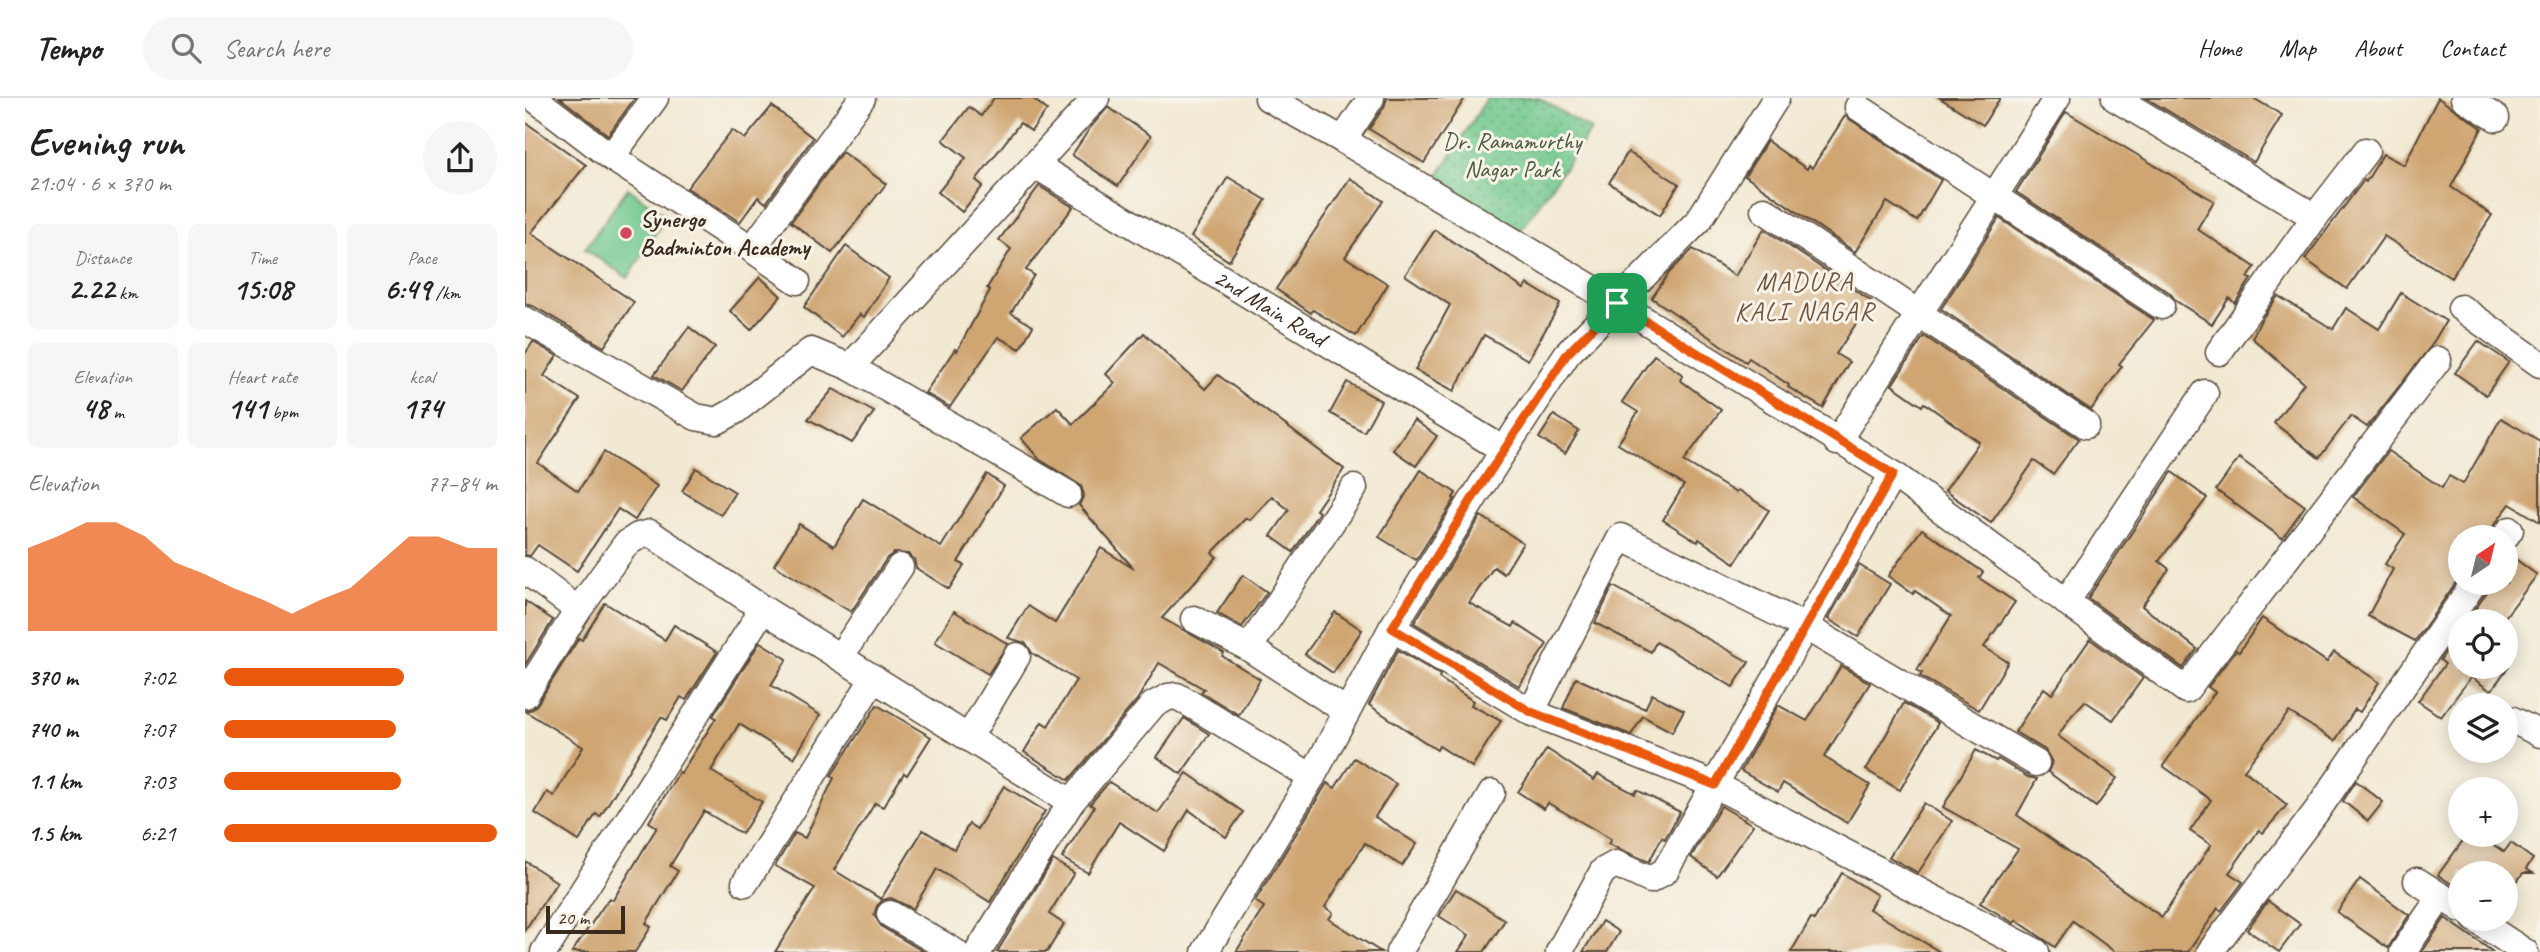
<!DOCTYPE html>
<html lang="en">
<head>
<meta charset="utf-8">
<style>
  :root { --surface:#fff; --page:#f6f6f6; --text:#222; --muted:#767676; --line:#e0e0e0; --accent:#ea580c }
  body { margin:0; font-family:Caveat,sans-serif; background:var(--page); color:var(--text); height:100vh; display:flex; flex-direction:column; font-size:26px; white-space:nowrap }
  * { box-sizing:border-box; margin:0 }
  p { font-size:23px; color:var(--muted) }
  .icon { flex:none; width:38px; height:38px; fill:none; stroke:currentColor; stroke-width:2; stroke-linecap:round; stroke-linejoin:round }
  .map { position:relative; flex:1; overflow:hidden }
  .details { display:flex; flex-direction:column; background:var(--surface); width:525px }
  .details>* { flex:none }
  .needle { width:46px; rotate:35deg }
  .controls { position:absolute; left:1923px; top:427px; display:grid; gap:14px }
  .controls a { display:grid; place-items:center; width:70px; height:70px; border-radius:50%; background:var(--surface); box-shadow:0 4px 18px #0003; font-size:35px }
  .scale { position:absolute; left:21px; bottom:18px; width:79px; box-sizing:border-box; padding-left:7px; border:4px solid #3b2a1e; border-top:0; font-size:19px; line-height:24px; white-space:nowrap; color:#3b2a1e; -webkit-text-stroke:5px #f7f3e8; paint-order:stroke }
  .pin { position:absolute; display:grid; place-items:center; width:60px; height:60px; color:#fff; margin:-30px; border-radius:14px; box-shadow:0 4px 10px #0006 }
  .round { display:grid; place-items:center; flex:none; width:74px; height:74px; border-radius:37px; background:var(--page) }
  .head { display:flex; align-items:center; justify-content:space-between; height:119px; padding:0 28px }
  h1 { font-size:38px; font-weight:800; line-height:52px }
  .stats { display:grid; grid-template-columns:repeat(3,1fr); gap:10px; height:119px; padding:7px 28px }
  .stats div { display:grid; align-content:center; border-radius:10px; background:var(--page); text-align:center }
  .stats b { font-size:30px; font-weight:800 }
  .stats small { font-size:19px; font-weight:400 }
  .stats p { font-size:19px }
  .chart { height:196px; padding:14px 28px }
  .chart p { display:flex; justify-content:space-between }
  .chart svg { width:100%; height:126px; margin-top:7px; fill:var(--accent); opacity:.7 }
  ul { padding:0 28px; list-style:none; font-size:23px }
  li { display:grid; grid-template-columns:112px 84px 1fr; align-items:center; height:52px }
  li i { height:18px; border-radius:9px; background:var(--accent) }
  header { display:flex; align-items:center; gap:42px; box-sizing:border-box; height:98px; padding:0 35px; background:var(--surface); border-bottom:2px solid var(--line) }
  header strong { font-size:33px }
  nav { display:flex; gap:38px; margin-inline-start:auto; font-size:24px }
  .search { width:490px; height:63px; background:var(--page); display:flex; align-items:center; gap:18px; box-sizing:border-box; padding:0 24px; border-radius:38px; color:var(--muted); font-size:26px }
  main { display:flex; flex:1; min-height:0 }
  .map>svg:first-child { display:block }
  .grass { fill:#70c88d; stroke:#567956; stroke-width:2 }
  .park { fill:url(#park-dots); stroke:#567956; stroke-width:2 }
  .building { fill:#cfa572 }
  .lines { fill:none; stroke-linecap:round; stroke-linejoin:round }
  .minor-casing { stroke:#564739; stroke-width:29 }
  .minor { stroke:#fff; stroke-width:26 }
  .route-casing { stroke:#fff; stroke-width:14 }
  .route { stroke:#ea580c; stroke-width:9 }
  .poi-dot { fill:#d1495b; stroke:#f7f3e8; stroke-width:2.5 }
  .labels { text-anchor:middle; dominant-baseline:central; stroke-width:6; stroke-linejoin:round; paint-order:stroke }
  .park-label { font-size:24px; fill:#4b593f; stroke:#f7f3e8 }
  .poi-label { font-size:24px; font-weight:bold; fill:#3b2a1e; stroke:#f7f3e8; text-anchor:start }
  .street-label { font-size:24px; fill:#3b2a1e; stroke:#f7f3e8 }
  .neighbourhood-label { font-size:26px; letter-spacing:2px; fill:#6f553b; stroke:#f7f3e8 }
</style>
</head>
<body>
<header>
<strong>Tempo</strong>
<div class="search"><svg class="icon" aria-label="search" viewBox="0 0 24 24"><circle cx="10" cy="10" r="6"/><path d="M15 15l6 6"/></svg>Search here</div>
<nav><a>Home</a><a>Map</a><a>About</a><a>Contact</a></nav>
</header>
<main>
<section class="details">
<div class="head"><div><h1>Evening run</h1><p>21:04 · 6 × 370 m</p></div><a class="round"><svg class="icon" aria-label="share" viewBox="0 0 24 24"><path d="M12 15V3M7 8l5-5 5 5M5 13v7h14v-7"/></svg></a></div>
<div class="stats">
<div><p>Distance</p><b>2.22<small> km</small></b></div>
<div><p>Time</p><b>15:08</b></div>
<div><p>Pace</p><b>6:49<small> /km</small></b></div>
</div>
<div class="stats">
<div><p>Elevation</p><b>48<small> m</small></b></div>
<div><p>Heart rate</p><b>141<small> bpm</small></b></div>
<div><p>kcal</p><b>174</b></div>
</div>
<div class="chart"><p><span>Elevation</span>77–84 m</p>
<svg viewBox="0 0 160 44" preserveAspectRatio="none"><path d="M0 44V15L10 11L20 6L30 6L40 11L50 20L60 24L70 29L80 33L90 38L100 33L110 29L120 20L130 11L140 11L150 15L160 15V44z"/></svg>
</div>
<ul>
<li><b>370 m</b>7:02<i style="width:66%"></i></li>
<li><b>740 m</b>7:07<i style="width:63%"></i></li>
<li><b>1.1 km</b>7:03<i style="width:65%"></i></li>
<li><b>1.5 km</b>6:21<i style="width:100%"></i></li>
</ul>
</section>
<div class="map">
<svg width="2015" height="854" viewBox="0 0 2015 854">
  <defs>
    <pattern id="park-dots" width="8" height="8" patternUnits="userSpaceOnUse" patternTransform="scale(1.75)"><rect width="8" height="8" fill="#70c88d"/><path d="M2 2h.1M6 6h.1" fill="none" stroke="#5da373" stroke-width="1.8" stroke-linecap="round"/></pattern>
  </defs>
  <rect width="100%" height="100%" fill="#f7f3e8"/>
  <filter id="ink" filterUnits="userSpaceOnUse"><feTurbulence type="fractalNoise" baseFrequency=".0143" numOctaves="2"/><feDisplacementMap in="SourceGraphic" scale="14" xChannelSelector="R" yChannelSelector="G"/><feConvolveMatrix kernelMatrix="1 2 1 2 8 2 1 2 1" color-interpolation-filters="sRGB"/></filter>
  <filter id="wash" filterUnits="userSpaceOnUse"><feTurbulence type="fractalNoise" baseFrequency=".00686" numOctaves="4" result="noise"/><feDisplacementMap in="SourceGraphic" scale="28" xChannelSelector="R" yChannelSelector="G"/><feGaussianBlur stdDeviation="1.57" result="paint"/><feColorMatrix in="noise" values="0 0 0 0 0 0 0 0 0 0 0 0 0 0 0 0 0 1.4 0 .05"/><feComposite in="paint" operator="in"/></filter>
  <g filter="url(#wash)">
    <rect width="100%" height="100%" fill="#f2e9d3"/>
    <path class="grass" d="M 103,90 L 141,118 L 103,180 L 60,151 Z"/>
    <path class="park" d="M 962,0 L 1014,0 L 1066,32 L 991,139 L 906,89 Z"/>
    <g id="blocks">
      <g class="building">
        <path d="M 35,0 L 110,0 L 83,37 Z"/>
        <path d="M 469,0 L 507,0 L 522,12 L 506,33 L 495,25 L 451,82 L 458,88 L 437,114 L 413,94 L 441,60 L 418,42 L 444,9 L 456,18 Z"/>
        <path d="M 862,0 L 940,0 L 899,65 L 844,31 L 859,9 Z"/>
        <path d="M 1415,0 L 1475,0 L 1458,27 Z"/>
        <path d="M 1621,0 L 1728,0 L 1757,17 L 1729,64 Z"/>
        <path d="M 1913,0 L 1957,30 L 1926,89 L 1967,117 L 1926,180 L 1859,138 L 1822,191 L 1780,161 L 1839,82 L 1841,84 L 1858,56 L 1879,67 Z"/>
        <path d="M 247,8 L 288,40 L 241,105 L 233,99 L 215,124 L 162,90 L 207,32 L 220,41 Z"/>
        <path d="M 583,9 L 626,38 L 593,88 L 547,57 L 565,30 Z"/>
        <path d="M 1541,14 L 1689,103 L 1672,131 L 1730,169 L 1723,180 L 1726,181 L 1710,205 L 1704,200 L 1687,226 L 1651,203 L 1645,195 L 1491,94 Z"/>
        <path d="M 1320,18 L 1416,82 L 1392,123 L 1362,104 L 1330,154 L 1220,78 L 1242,43 L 1282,71 L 1284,67 L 1287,70 Z"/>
        <path d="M 0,24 L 61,67 L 6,135 L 109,204 L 79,249 L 8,208 L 0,206 Z"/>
        <path d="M 317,54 L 361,86 L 307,155 L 266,124 Z"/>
        <path d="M 1103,54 L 1154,86 L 1135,117 L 1084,85 Z"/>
        <path d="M 703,79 L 741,102 L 704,163 L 666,139 Z"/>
        <path d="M 825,80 L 858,103 L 820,159 L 863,186 L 831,238 L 788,212 L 786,215 L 751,191 Z"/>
        <path d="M 514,88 L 548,109 L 501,172 L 509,177 L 486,215 L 508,228 L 495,251 L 473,239 L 425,309 L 400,295 L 430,251 L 432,253 L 465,192 L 462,190 L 486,151 L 474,142 Z"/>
        <path d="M 1474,120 L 1629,222 L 1594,266 L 1597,268 L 1566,312 L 1416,211 Z"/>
        <path d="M 1239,131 L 1346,203 L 1311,256 L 1324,264 L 1298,310 L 1263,289 L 1264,287 L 1224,260 L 1221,264 L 1202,251 L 1127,200 L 1144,175 L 1168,151 L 1210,178 Z"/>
        <path d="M 910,132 L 999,191 L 1002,186 L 1035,206 L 1003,262 L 959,237 L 929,293 L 890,272 L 925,207 L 880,177 Z"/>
        <path d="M 321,148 L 364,180 L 339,219 L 335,216 L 317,239 L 279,209 Z"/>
        <path d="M 235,179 L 256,198 L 226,232 L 205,213 Z"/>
        <path d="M 1876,195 L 1921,223 L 1906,248 L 1842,329 L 1826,318 L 1794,360 L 1749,325 L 1779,285 L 1727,240 L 1736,222 L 1753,198 L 1808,231 L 1821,210 L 1854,231 Z"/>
        <path d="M 164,229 L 190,249 L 157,293 L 129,277 Z"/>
        <path d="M 619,235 L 680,291 L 693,277 L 819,371 L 791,412 L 794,414 L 768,454 L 746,438 L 764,412 L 747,398 L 725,422 L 721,420 L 687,455 L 692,459 L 637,520 L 699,555 L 697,558 L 735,581 L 714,617 L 676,594 L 679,591 L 634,565 L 612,602 L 544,682 L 499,654 L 517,624 L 523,628 L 551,582 L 507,555 L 501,545 L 483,540 L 503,508 L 530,525 L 576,450 L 609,471 L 554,407 L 559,397 L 556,388 L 514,361 L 496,340 L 532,309 L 548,326 L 590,285 L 581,276 Z"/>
        <path d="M 1399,238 L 1554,341 L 1528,376 L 1509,363 L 1466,425 L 1420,393 L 1454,344 L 1399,305 L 1397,308 L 1367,287 Z"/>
        <path d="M 1953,243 L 1984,264 L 1961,297 L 1930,275 Z"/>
        <path d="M 8,244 L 32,258 L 19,278 L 55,301 L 13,365 L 53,393 L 79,354 L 132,388 L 110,422 L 93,411 L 52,473 L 13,447 L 5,458 L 0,457 L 0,256 Z"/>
        <path d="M 1129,257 L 1158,277 L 1155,282 L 1196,312 L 1159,363 L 1211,395 L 1213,392 L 1244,412 L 1210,465 L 1174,441 L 1173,444 L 1138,422 L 1159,387 L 1093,346 L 1113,314 L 1097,304 Z"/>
        <path d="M 822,284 L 856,303 L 839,334 L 805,315 Z"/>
        <path d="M 308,291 L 349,314 L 327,345 L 283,321 Z"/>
        <path d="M 1029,317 L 1054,333 L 1040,356 L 1014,340 Z"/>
        <path d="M 1976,320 L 2015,343 L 2015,424 L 1985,406 L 1967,430 L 1965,439 L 1936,439 L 1936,477 L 1890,543 L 1843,518 L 1868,471 L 1860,466 L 1880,436 L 1828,399 L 1863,353 L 1917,390 L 1924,378 L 1938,386 Z"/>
        <path d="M 889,322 L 912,338 L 891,368 L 868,352 Z"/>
        <path d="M 1714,360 L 1780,408 L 1757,440 L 1691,392 Z"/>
        <path d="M 171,370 L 210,394 L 196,417 L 157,393 Z"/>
        <path d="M 896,372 L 931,395 L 928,400 L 930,401 L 891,462 L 854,439 Z"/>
        <path d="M 1647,374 L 1682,400 L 1634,463 L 1644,471 L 1617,508 L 1672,551 L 1658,570 L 1563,500 Z"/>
        <path d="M 462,376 L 479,388 L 433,464 L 439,467 L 424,491 L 391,470 L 389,461 L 383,456 L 369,455 L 362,460 L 326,514 L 249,467 L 274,426 L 309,448 L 338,401 L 416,449 Z"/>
        <path d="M 956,418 L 998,445 L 979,476 L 969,469 L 944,505 L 988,529 L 990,525 L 1022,546 L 994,588 L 889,525 Z"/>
        <path d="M 1397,431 L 1458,474 L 1454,480 L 1490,504 L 1459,549 L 1483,564 L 1454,612 L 1395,578 L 1397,575 L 1392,572 L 1426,518 L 1390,493 L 1388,496 L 1363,478 Z"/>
        <path d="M 1981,454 L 2012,477 L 1977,523 L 1942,523 L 1962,494 L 1965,485 L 1981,485 Z"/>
        <path d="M 1334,467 L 1365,486 L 1333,539 L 1303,521 Z"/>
        <path d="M 718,477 L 742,494 L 717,529 L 692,515 Z"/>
        <path d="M 1088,488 L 1224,564 L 1208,589 L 1131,544 L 1126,554 L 1070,525 Z"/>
        <path d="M 0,503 L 28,522 L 0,567 Z"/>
        <path d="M 80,505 L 140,542 L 149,527 L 192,554 L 161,602 L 156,599 L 142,622 L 136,619 L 75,719 L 71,716 L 54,743 L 10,715 L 22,694 L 29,698 L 58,649 L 0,613 L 8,611 L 13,605 L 54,540 L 57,542 Z"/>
        <path d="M 429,513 L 483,546 L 463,576 L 410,544 Z"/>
        <path d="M 810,514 L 837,532 L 808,575 L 780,556 Z"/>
        <path d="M 1737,520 L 1802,564 L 1809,554 L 1854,584 L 1835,614 L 1830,611 L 1810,643 L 1764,614 L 1719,672 L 1762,707 L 1738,735 L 1734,732 L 1704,775 L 1718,784 L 1696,813 L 1693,810 L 1663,854 L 1590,854 L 1548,823 L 1530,849 L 1491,822 L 1489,825 L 1455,805 L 1493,751 L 1418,709 L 1451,652 L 1471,663 L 1473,661 L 1503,679 L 1512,681 L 1492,717 L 1637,819 L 1686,747 L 1665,733 L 1686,702 L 1638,668 L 1690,594 L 1683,589 L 1711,552 L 1714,554 Z"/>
        <path d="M 1936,532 L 1936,569 L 1983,569 L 1966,593 L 1946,579 L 1916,619 L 1893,603 L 1920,566 L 1915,562 Z"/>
        <path d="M 1565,541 L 1618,580 L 1588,622 L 1560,603 L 1547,617 L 1533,638 L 1592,680 L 1571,709 L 1523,674 L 1527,664 L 1520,652 L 1490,634 L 1519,590 L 1527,596 Z"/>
        <path d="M 235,544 L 262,561 L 246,587 L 295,617 L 269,660 L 214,626 L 186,673 L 237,704 L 217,736 L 179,713 L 145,768 L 153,773 L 121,825 L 126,829 L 110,854 L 47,854 L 84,800 L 88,802 L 132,729 L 124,724 L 154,674 L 156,675 L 191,620 L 188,618 Z"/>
        <path d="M 873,552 L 915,577 L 914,580 L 948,603 L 946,607 L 976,623 L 947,669 L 914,648 L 912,652 L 844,607 Z"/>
        <path d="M 1316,568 L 1345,585 L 1299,659 L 1345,687 L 1322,725 L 1258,685 L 1253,694 L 1216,673 L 1253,607 L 1282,623 Z"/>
        <path d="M 1051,580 L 1120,611 L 1127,596 L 1159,612 L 1147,634 L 1118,618 L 1106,637 L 1038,610 Z"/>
        <path d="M 1379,605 L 1413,625 L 1375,692 L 1341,672 Z"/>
        <path d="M 352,607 L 406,639 L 382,677 L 379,675 L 358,709 L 350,705 L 309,772 L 356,801 L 398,732 L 429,751 L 444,726 L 452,731 L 479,688 L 520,713 L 465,804 L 412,771 L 388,811 L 366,800 L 358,802 L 352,808 L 349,817 L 357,829 L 399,854 L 250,854 L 290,790 L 250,768 L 270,735 L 280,740 L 309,680 L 306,678 Z"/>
        <path d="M 659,620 L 684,636 L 656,676 L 632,659 Z"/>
        <path d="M 1022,651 L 1069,682 L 1073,676 L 1110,696 L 1112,692 L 1155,714 L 1140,741 L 1137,739 L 1124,764 L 1083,746 L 1086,741 L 1023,705 L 1019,711 L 993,694 Z"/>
        <path d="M 829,660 L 871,686 L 850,719 L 892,746 L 877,768 L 840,745 L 800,809 L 808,815 L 804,821 L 856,854 L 711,854 L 739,809 L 730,803 L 802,685 L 810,690 Z"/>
        <path d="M 662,675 L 718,714 L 701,739 L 664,712 L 639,753 L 594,724 L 563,775 L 537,760 L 569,709 L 565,706 L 584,684 L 633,715 Z"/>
        <path d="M 1831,683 L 1858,704 L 1843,723 L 1818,703 Z"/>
        <path d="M 1399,705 L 1427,723 L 1393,775 L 1364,759 Z"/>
        <path d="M 1196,708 L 1228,727 L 1192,778 L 1166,759 Z"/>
        <path d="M 1942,737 L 1954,737 L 1979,754 L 1986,745 L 2008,761 L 2001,771 L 2008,775 L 1998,775 L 1981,799 L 1981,775 L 1936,775 L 1936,792 L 1913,777 Z"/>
        <path d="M 528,762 L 549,775 L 524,816 L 539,826 L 522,854 L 472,854 Z"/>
        <path d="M 0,763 L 32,784 L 0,832 Z"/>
        <path d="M 1317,775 L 1352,797 L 1344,811 L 1415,854 L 1266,854 L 1286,820 L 1289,822 Z"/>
        <path d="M 1835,781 L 1884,817 L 1863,850 L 1812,814 Z"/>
        <path d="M 931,791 L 980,822 L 959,854 L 933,854 L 944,837 L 914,818 Z"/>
        <path d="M 1743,803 L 1775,826 L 1754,854 L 1722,832 Z"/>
        <path d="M 1920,820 L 1943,836 L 1968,854 L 1897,854 Z"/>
        <path d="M 1077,823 L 1094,834 L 1082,854 L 1058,854 Z"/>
      </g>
    </g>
  </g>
  <g filter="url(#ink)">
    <use href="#blocks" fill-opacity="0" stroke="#564739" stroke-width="2"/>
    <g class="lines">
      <defs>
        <g id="minor">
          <path d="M 9,0 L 86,59 L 227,151 L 272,183"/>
          <path d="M 743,0 L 818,42 L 1092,205 L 1368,376 L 1661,592 L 1913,262"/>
          <path d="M 1590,0 L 1790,119"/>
          <path d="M 1939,0 L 1971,20"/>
          <path d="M 1333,9 L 1636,208"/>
          <path d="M 818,42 L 846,0"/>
          <path d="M 86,59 L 130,0"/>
          <path id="s1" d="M 510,67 L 979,352"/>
          <path d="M 1239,112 L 1561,327"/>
          <path d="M 227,151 L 337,0"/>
          <path d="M 1936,210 L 2015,266"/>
          <path d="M 0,222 L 171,319 L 192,323 L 210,313 L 286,253 L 325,269 L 543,396"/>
          <path d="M 1694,254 L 1790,119 L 1841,53"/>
          <path d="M 325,269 L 571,0"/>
          <path d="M 1312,344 L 1532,0"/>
          <path d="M 1980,439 L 1985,432"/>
          <path d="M 0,472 L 53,512"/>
          <path d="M 1541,504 L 1680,295"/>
          <path d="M 669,521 L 724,550"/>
          <path d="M 867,530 L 1006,614 L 1190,687 L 1511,854"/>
          <path d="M 315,559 L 375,469"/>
          <path d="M 0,597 L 53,512 L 101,446 L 113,438 L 125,435 L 238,511 L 546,704 L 628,607 L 643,599 L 652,598 L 787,679"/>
          <path d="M 821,613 L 724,550 L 829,390"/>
          <path d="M 1006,614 L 1096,439 L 1281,529 L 1511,665"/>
          <path d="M 1988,622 L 2015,636"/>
          <path d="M 444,639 L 492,558"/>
          <path d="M 1892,783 L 1936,811"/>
          <path d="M 220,785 L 349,580"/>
          <path d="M 365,816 L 430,854"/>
          <path d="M 1950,821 L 2000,854"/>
          <path d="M 19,854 L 238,511"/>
          <path d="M 453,854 L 546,704"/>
          <path d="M 680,854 L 787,679 L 867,530 L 979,352 L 1042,256 L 1174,122 L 1251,0"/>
          <path d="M 874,854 L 967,695"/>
          <path d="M 1034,854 L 1078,773 L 1091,766 L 1125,782 L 1140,773 L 1368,376"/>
          <path d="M 1685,854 L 1794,710 L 1949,485"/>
          <path d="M 1878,854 L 1916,798"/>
        </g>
      </defs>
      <use href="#minor" class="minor-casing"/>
      <use href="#minor" class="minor"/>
    </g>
  </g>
  <g class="lines" filter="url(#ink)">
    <defs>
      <path id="route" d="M 1092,205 L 1368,376 L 1190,687 L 1006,614 L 867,530 L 947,401 L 1042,256 Z"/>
    </defs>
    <use href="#route" class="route-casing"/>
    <use href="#route" class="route"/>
  </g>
  <circle class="poi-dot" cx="101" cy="135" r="7"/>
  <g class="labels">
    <g class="park-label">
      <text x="987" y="43">Dr. Ramamurthy<tspan x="987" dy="28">Nagar Park</tspan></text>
    </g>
    <g class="poi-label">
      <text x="115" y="121">Synergo<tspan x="115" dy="28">Badminton Academy</tspan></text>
    </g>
    <g class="street-label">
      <text stroke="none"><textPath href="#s1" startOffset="275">2nd Main Road</textPath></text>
    </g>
    <g class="neighbourhood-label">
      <text x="1280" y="183">MADURA<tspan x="1280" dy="30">KALI NAGAR</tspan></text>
    </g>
  </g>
</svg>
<div class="controls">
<a><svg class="needle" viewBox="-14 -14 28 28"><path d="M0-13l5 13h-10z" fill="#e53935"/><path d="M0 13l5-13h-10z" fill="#767676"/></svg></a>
<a><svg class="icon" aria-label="locate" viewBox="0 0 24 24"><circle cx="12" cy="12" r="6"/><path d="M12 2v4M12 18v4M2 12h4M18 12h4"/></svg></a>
<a><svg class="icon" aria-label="layers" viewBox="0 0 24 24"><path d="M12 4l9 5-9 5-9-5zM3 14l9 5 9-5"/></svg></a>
<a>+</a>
<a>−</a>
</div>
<div class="scale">20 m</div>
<div class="pin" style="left:1092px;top:205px;background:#1e9e55"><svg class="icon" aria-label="arrive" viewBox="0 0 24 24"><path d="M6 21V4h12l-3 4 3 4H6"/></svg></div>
</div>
</main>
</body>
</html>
